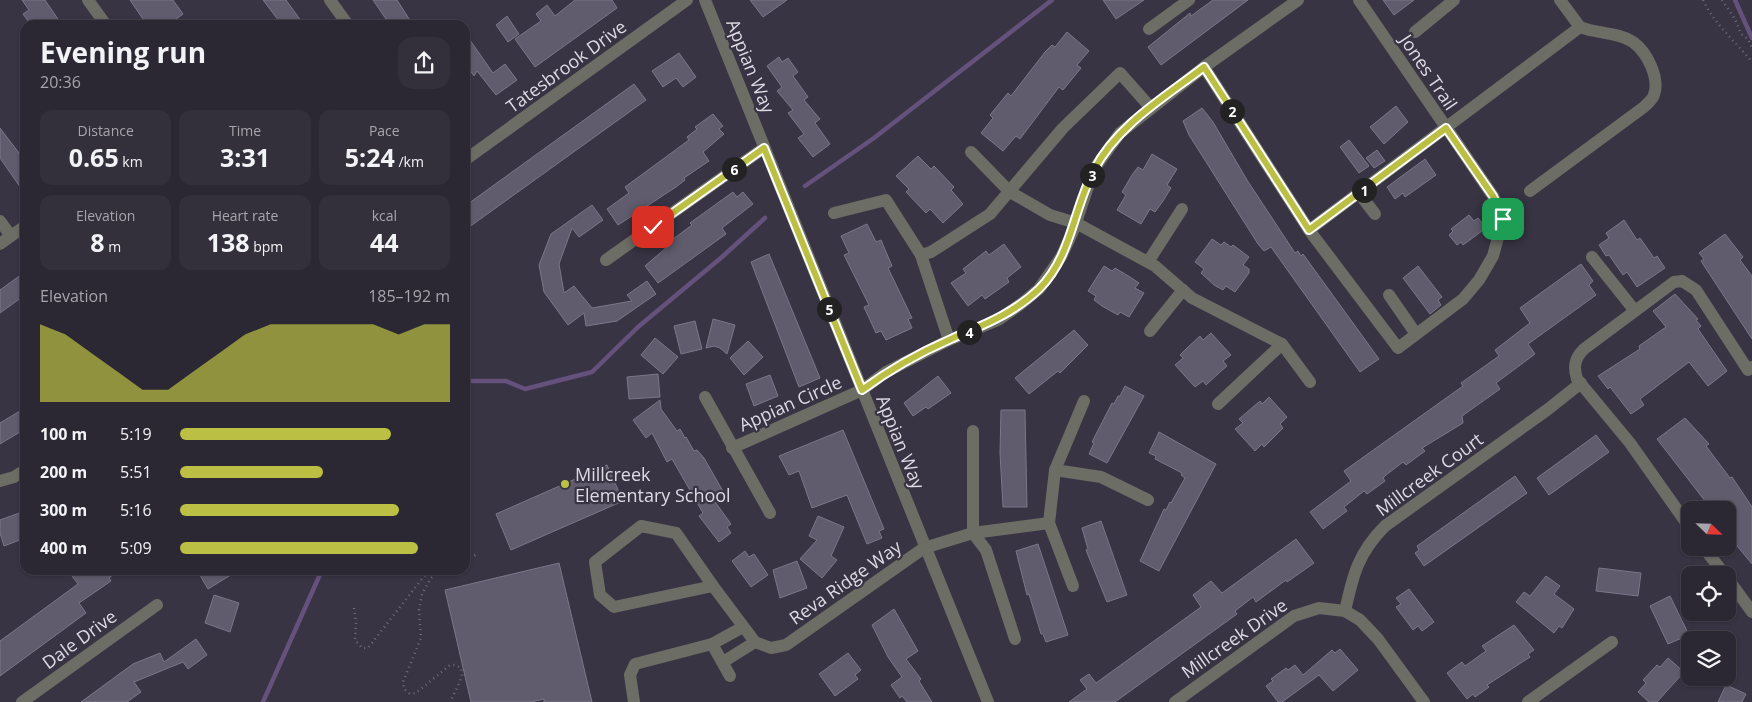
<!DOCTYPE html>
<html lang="en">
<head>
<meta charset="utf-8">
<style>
  :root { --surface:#2b2733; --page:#332f3b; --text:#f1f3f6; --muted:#a6a5ac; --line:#47444e; --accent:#bbc044 }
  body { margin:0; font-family:"Open Sans",sans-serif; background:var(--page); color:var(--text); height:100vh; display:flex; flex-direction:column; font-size:19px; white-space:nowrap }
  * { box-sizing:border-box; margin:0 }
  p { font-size:16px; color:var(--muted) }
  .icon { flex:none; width:28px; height:28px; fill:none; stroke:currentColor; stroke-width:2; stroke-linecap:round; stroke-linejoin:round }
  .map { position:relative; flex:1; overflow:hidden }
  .drawer { position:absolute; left:20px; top:20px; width:450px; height:555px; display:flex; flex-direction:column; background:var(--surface); border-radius:15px; box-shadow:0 1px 4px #0004,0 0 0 1px var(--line) }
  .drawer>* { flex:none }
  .needle { width:32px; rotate:113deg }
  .fabs { position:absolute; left:1681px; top:501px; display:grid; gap:10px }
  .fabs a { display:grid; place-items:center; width:55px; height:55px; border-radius:10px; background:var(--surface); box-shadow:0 1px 4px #0004,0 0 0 1px var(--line); font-size:25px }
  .pin { position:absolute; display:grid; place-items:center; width:42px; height:42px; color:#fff; margin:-21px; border-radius:10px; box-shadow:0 2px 8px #0006 }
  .km { position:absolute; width:25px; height:25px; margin:-12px; border-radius:50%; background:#222; color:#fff; font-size:14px; line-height:25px; text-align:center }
  .round { display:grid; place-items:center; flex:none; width:52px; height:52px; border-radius:15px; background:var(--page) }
  .overview { display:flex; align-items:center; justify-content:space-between; height:85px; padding:0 20px }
  h1 { font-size:28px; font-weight:700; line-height:38px }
  .figures { display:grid; grid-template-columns:repeat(3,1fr); gap:8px; height:85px; padding:5px 20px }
  .figures div { display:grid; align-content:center; border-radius:12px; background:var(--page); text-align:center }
  .figures b { font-size:25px; font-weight:700 }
  .figures small { font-size:14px; font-weight:400 }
  .figures p { font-size:14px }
  .chart { height:140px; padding:10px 20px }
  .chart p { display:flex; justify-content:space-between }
  .chart svg { width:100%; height:90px; margin-top:5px; fill:var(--accent); opacity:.7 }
  ul { padding:0 20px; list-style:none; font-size:16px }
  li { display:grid; grid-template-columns:80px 60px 1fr; align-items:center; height:38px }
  li i { height:12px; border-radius:6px; background:var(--accent) }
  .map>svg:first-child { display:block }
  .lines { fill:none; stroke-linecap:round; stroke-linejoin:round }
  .stream { stroke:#64527c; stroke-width:4.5 }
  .building { fill:#615c6d; stroke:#7b7688 }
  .path { stroke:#706c7a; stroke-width:2.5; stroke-dasharray:1 4; stroke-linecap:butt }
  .minor { stroke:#6c6d64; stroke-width:12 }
  .route-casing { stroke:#fff; stroke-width:10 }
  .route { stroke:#bbc044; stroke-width:6 }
  .poi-dot { fill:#bbc044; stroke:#393444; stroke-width:2 }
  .labels { text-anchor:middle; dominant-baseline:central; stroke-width:4.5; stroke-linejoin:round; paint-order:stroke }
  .street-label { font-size:18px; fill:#dedbe5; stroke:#393444 }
  .poi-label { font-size:18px; fill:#dedbe5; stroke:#393444; text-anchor:start }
</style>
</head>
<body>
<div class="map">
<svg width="1752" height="702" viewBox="0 0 1752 702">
  <rect width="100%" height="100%" fill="#393444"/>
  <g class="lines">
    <g class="stream">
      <path d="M 1735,0 L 1752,38"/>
      <path d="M 805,186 L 874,138 L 1052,0"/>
      <path d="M 465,381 L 506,381 L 525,389 L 592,372 L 638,327 L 722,257 L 765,218"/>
      <path d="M 263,702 L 322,570"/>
    </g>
  </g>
  <g class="building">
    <path d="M 22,0 L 45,0 L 62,25 L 31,25 L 23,14 L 29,10 Z"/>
    <path d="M 130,0 L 173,0 L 183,14 L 168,25 L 147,25 Z"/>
    <path d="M 263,0 L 286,0 L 304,25 L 282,25 Z"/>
    <path d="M 373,0 L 397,0 L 413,25 L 390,25 Z"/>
    <path d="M 575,0 L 612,0 L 617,8 L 535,67 L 515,39 L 541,21 L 536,14 L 547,5 L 555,16 Z"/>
    <path d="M 750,0 L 787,0 L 763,17 Z"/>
    <path d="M 1103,0 L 1144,0 L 1116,19 Z"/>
    <path d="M 1213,0 L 1248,0 L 1161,65 L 1148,47 L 1190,13 L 1191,16 Z"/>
    <path d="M 1383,0 L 1414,0 L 1394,15 Z"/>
    <path d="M 507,16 L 519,34 L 508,42 L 496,25 Z"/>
    <path d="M 1067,32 L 1089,51 L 1077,65 L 1081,68 L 1063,90 L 1059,87 L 1020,139 L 1016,136 L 1003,151 L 981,133 L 993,118 L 990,115 L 1008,93 L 1011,96 L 1045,52 L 1052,45 L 1055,47 Z"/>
    <path d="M 465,33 L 493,73 L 505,64 L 517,80 L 496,95 L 477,71 L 474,76 L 465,63 Z"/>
    <path d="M 679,53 L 696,77 L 683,87 L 676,78 L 663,87 L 652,71 Z"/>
    <path d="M 779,57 L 782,62 L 788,58 L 798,72 L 793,76 L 808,97 L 804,100 L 820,119 L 815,123 L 830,144 L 813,157 L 798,138 L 804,134 L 788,113 L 793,110 L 777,91 L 782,87 L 767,66 Z"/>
    <path d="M 634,84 L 646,100 L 465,230 L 465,206 Z"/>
    <path d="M 1396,106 L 1408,122 L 1384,144 L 1370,127 Z"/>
    <path d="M 1202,108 L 1213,122 L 1247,180 L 1295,253 L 1298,251 L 1301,256 L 1303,254 L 1379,359 L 1360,372 L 1271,247 L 1264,251 L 1258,244 L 1189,135 L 1183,121 Z"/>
    <path d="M 713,114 L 723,126 L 719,129 L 724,134 L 703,152 L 709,161 L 684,178 L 685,180 L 676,187 L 618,225 L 607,209 L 629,193 L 625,187 L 689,140 L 687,137 L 697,129 L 695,127 Z"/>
    <path d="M 0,128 L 25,161 L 25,194 L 0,158 Z"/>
    <path d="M 1349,140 L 1369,166 L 1359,173 L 1340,147 Z"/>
    <path d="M 1377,150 L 1385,161 L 1374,168 L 1366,158 Z"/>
    <path d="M 1152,154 L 1177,169 L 1167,185 L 1171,188 L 1163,201 L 1155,212 L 1150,209 L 1141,224 L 1117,210 L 1126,195 L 1122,192 L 1132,175 L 1138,167 L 1143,170 Z"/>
    <path d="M 918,156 L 931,169 L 934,166 L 954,187 L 951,190 L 963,204 L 943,223 L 930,209 L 926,213 L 906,192 L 909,189 L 896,176 Z"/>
    <path d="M 1425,159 L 1436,175 L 1405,197 L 1403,193 L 1395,199 L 1387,187 Z"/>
    <path d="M 733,192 L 737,197 L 743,192 L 753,204 L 722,228 L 726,234 L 658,283 L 645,266 L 667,247 L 665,245 L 692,225 L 690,223 Z"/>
    <path d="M 592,205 L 603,220 L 579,237 L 572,228 L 559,264 L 564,293 L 574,286 L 592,308 L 632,301 L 627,295 L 647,281 L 656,294 L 617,321 L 586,326 L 584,313 L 568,325 L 544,292 L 539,265 L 551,234 Z"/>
    <path d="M 1469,215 L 1474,221 L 1478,218 L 1486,228 L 1463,245 L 1461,242 L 1457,245 L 1449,235 L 1453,231 L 1451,229 Z"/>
    <path d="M 1624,220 L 1637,240 L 1640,238 L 1654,258 L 1657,256 L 1665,268 L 1637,287 L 1627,272 L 1623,275 L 1609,255 L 1606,256 L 1599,245 L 1609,238 L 1606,233 Z"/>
    <path d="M 867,224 L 876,242 L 881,240 L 892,266 L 888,268 L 912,318 L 908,319 L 912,328 L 886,340 L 881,331 L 876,333 L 864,307 L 869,305 L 844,255 L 849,253 L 841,236 Z"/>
    <path d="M 1725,234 L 1743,257 L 1740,260 L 1752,276 L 1752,339 L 1701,261 L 1704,259 L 1699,253 Z"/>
    <path d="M 1212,239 L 1221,245 L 1224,242 L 1231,247 L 1233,245 L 1249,257 L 1243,265 L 1249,269 L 1249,273 L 1235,292 L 1226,286 L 1223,290 L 1214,285 L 1201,273 L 1204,269 L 1195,262 Z"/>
    <path d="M 1004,244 L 1021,267 L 1007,278 L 1009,282 L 985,299 L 982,295 L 968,306 L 951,283 L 966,273 L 963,269 L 986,251 L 989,255 Z"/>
    <path d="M 769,254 L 820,378 L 799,387 L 751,262 Z"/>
    <path d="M 1581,264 L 1593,281 L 1589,285 L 1596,295 L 1528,344 L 1535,354 L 1496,383 L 1500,389 L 1462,416 L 1463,423 L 1422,448 L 1425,451 L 1406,465 L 1403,462 L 1386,475 L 1383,478 L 1385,481 L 1367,494 L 1364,491 L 1344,507 L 1347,511 L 1323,529 L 1310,512 L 1351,481 L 1344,471 L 1463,386 L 1461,383 L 1499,356 L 1495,350 L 1530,323 L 1520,308 Z"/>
    <path d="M 1104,266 L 1112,271 L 1115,268 L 1130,277 L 1139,283 L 1135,288 L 1144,293 L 1129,317 L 1120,312 L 1118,315 L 1102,306 L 1094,300 L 1096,296 L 1088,291 Z"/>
    <path d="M 1418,266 L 1442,297 L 1438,300 L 1441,305 L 1430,314 L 1403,278 Z"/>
    <path d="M 25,272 L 25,295 L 0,313 L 0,290 Z"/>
    <path d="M 1675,294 L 1698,319 L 1696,320 L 1701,326 L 1698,329 L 1727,371 L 1708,386 L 1689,362 L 1640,399 L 1644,405 L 1631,414 L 1610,387 L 1608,389 L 1598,376 L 1640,349 L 1639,346 L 1666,327 L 1653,311 Z"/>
    <path d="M 713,319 L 735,325 L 727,354 L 720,348 L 714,346 L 706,348 Z"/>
    <path d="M 695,321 L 702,349 L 681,354 L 674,326 Z"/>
    <path d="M 1074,330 L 1088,345 L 1060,373 L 1058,371 L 1029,394 L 1015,378 Z"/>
    <path d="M 1211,333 L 1231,355 L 1223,361 L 1227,366 L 1220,372 L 1206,385 L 1203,381 L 1195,387 L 1175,365 L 1183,358 L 1180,355 L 1187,348 L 1200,336 L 1203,340 Z"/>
    <path d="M 655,338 L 678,357 L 663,374 L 641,355 Z"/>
    <path d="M 748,341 L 763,357 L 744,375 L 730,358 Z"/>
    <path d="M 658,374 L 660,397 L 629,399 L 627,377 Z"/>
    <path d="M 770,375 L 778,396 L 754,406 L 746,384 Z"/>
    <path d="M 938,376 L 951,393 L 928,409 L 926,407 L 913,416 L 904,403 Z"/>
    <path d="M 1125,386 L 1144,396 L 1107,463 L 1089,454 L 1094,443 L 1092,442 L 1112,403 L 1114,404 L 1118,396 L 1120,396 Z"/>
    <path d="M 1269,397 L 1287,417 L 1280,424 L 1283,428 L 1264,447 L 1262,444 L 1255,451 L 1235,429 L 1243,423 L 1239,419 L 1260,401 L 1262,404 Z"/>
    <path d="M 660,400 L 661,409 L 677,431 L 680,429 L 685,438 L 686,437 L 694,451 L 697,450 L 704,458 L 724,493 L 713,499 L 731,524 L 727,527 L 731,533 L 719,542 L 699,516 L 703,513 L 672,459 L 667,462 L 652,433 L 646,438 L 633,420 Z"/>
    <path d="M 25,408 L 25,429 L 0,444 L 0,423 Z"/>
    <path d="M 1001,410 L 1025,410 L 1027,507 L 1003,507 L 1000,453 Z"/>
    <path d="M 1685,418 L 1709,444 L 1706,446 L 1730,478 L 1732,477 L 1752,507 L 1752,564 L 1728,535 L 1728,510 L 1712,510 L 1657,439 Z"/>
    <path d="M 843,430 L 884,529 L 879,531 L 882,538 L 867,544 L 847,495 L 812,508 L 799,471 L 789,475 L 779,456 Z"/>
    <path d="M 1159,432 L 1216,464 L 1159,571 L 1140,561 L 1164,509 L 1166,510 L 1170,502 L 1171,503 L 1185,478 L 1181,475 L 1182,473 L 1155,459 L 1156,456 L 1149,453 Z"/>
    <path d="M 1596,435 L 1609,452 L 1549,495 L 1537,478 Z"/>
    <path d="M 607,465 L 623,501 L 511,550 L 496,514 Z"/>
    <path d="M 1515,476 L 1527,493 L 1424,566 L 1415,553 L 1419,550 L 1417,546 Z"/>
    <path d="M 25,511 L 25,538 L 4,546 L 0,533 L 0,520 Z"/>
    <path d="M 818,516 L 844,527 L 831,556 L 837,560 L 822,578 L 800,559 L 817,540 L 809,536 Z"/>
    <path d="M 1101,521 L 1127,595 L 1107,602 L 1086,550 L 1088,549 L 1082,528 Z"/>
    <path d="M 1296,539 L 1314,563 L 1287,582 L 1286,580 L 1256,602 L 1253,597 L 1235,611 L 1237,614 L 1115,702 L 1069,702 L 1087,689 L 1080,680 L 1089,674 L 1096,683 L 1201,607 L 1193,595 L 1211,581 L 1222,593 Z"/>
    <path d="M 1038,544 L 1068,635 L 1046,642 L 1043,634 L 1041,634 L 1029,594 L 1027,595 L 1016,551 Z"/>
    <path d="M 745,551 L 749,557 L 754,554 L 768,575 L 751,587 L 732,561 Z"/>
    <path d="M 797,561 L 807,588 L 780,598 L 773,570 Z"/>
    <path d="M 559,563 L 592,702 L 544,702 L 544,699 L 531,702 L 471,702 L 445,590 Z"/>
    <path d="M 1599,568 L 1641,573 L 1638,596 L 1596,591 Z"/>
    <path d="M 80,570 L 119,570 L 109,578 L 111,581 L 79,603 L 86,613 L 0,676 L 0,641 L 78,584 L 72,576 Z"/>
    <path d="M 197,570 L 239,570 L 208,589 Z"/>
    <path d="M 1546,576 L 1560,586 L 1554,594 L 1574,609 L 1562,628 L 1559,626 L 1554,633 L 1516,602 L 1524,592 L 1530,596 Z"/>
    <path d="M 1409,589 L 1434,622 L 1422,631 L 1418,626 L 1413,630 L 1396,607 L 1401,604 L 1396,598 Z"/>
    <path d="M 214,595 L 239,603 L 230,632 L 205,623 Z"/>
    <path d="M 1670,596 L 1689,635 L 1668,644 L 1650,606 Z"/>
    <path d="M 894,609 L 918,651 L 906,659 L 921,679 L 919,681 L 932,702 L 907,702 L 902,696 L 900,698 L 891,685 L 902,677 L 888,657 L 872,625 Z"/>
    <path d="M 1514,625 L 1534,650 L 1528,654 L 1530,657 L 1487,685 L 1489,687 L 1475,697 L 1473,694 L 1467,699 L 1447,673 L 1462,662 L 1465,666 L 1486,651 L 1482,646 Z"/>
    <path d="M 196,639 L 207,655 L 188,669 L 183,662 L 134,682 L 141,692 L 127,702 L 81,702 L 133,664 L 160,653 L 164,662 Z"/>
    <path d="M 1340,649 L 1358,670 L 1333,691 L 1319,675 L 1282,702 L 1278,702 L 1266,686 L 1273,681 L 1271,679 L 1286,668 L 1288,670 L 1295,665 L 1303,675 L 1332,650 L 1335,653 Z"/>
    <path d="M 848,653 L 861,670 L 855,675 L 858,679 L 835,696 L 819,674 Z"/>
    <path d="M 1668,658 L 1684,672 L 1657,702 L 1649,702 L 1638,692 L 1646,683 L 1643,680 L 1657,665 L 1660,667 Z"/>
    <path d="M 1726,685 L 1746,694 L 1742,702 L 1718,702 Z"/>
  </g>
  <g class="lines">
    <g class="path">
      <path d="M 1703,0 C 1715,25 1735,41 1752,62"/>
      <path d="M 1722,0 L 1735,19 L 1741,34 L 1748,39 L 1752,48"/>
      <path d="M 465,559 L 476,555"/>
      <path d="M 439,570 L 431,578 L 422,594 L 419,610 L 421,638 L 403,682 L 404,689 L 410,694 L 416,693 L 450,665 L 455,665 L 461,668 L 462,676 L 459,684 L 450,702"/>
      <path d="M 354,608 L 356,622 L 355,640 L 362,648 L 368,648 L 429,570"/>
    </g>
    <g class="minor">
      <path d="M 88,0 L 106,25"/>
      <path d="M 330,0 L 348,25"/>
      <path d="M 705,0 L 988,702"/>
      <path d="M 1149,29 L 1189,0"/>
      <path d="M 1415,32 L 1454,0"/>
      <path d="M 1204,67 L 1309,230 L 1398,348 L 1463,299 L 1479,280 L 1493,256 L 1503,219 L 1493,196 L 1359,0"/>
      <path d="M 971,152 L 1010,192 L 1050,215 L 1076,223 L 1155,266 L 1192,298 L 1282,344 L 1310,382"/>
      <path d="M 465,160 L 687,0"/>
      <path d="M 1530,191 L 1644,107 C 1647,104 1653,99 1654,95 C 1660,78 1647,52 1633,42 C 1618,32 1597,34 1580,27 L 1560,0"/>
      <path d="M 1359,193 L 1375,214"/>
      <path d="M 834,213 L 886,200 L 921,255 L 949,340"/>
      <path d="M 0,221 L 11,236"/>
      <path d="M 1309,230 L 1580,27"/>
      <path d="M 0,244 L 25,226"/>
      <path d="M 921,255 L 931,252 L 990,214 L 1063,128 L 1120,73 L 1151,108"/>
      <path d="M 1592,257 L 1635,311"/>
      <path d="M 606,260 L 764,148"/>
      <path d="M 1148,262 L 1182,209"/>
      <path d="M 1389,295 L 1416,334"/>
      <path d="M 1150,331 L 1183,290"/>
      <path d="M 705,397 L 770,513"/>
      <path d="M 1218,404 L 1282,344"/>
      <path d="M 973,431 L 973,533 L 986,550 L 1015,639"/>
      <path d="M 732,448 L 862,390 L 886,372 L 949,340 L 998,320 L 1021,304 L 1039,289 L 1061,257 L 1073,231 L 1094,169 L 1120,133 L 1204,67 L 1298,0"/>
      <path d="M 1055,470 L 1084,401"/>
      <path d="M 0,481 L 14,477 L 25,470"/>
      <path d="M 1049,523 L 1073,586"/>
      <path d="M 641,526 L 676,533 L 713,586 L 614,607 L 600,595 L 595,562 Z"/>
      <path d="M 1690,528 L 1630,443 L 1577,379 C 1573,366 1575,358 1584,349 L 1674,282 L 1682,281 L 1696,290 L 1748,370 L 1752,367"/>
      <path d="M 1704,548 L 1725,575"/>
      <path d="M 1728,579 L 1752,612"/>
      <path d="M 713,586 L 755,642 L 771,648 L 786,645 L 924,548 L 973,533 L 1049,523 L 1055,470 L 1101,477 L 1148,500"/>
      <path d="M 1345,611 C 1353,575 1358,553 1385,526 L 1547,410 L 1581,383"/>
      <path d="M 712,644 L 730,676"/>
      <path d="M 723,662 L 755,642"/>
      <path d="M 22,702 L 157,605"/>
      <path d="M 634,702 L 630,675 L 635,664 L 712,644 L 743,627"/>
      <path d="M 1175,702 L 1294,616 L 1319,608 L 1345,611 L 1360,620 L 1378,639 L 1424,702"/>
      <path d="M 1528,702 L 1612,642"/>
    </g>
  </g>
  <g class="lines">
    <defs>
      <path id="route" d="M 653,227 L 764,148 L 862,390 C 889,370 919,353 951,339 C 983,325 1013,314 1039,289 C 1072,256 1073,209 1094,170 C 1117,125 1165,97 1204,67 L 1309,230 L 1446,128 L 1493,196 L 1503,219"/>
    </defs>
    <use href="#route" class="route-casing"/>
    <use href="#route" class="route"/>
  </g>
  <circle class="poi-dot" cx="565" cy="484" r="5"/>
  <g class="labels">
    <g class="street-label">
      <text transform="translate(566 66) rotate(-36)">Tatesbrook Drive</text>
      <text transform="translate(751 66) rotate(68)">Appian Way</text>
      <text transform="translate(1429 72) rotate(56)">Jones Trail</text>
      <text transform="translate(790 403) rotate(-24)">Appian Circle</text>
      <text transform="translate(901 442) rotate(68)">Appian Way</text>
      <text transform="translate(1429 474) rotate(-36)">Millcreek Court</text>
      <text transform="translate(845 582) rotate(-35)">Reva Ridge Way</text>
      <text transform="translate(1234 638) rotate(-35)">Millcreek Drive</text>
      <text transform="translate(79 639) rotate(-36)">Dale Drive</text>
    </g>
    <g class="poi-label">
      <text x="575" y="474">Millcreek<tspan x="575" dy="21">Elementary School</tspan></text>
    </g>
  </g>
</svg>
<div class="fabs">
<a><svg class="needle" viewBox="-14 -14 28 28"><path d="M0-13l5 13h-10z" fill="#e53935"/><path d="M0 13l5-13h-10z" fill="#a6a5ac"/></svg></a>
<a><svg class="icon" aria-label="locate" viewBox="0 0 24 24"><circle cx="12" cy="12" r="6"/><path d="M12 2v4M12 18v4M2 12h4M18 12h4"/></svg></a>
<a><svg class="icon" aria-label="layers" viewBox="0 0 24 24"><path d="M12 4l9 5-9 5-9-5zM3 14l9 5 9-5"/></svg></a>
</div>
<div class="pin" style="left:1503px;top:219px;background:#1e9e55"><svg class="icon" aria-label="arrive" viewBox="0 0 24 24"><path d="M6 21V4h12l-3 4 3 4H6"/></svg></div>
<div class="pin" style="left:653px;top:227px;background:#d93025"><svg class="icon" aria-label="check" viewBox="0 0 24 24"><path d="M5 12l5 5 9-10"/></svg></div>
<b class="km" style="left:1364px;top:190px">1</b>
<b class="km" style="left:1232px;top:111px">2</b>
<b class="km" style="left:1092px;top:175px">3</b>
<b class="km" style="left:969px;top:332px">4</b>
<b class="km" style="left:829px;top:309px">5</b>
<b class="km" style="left:734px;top:169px">6</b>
<section class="drawer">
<div class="overview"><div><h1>Evening run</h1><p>20:36</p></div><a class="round"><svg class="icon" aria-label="share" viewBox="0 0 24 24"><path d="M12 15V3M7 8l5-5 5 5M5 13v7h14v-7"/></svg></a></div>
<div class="figures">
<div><p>Distance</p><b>0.65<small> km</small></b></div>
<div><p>Time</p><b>3:31</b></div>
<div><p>Pace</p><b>5:24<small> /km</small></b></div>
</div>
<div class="figures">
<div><p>Elevation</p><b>8<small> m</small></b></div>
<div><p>Heart rate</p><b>138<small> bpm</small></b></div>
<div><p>kcal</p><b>44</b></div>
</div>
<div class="chart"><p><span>Elevation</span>185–192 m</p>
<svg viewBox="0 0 160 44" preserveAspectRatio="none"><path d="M0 44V6L10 11L20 20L30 29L40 38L50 38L60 29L70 20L80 11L90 6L100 6L110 6L120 6L130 6L140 11L150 6L160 6V44z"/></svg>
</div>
<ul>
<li><b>100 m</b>5:19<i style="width:78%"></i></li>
<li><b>200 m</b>5:51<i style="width:53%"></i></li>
<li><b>300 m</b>5:16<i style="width:81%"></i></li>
<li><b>400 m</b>5:09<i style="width:88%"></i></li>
</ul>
</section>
</div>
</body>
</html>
